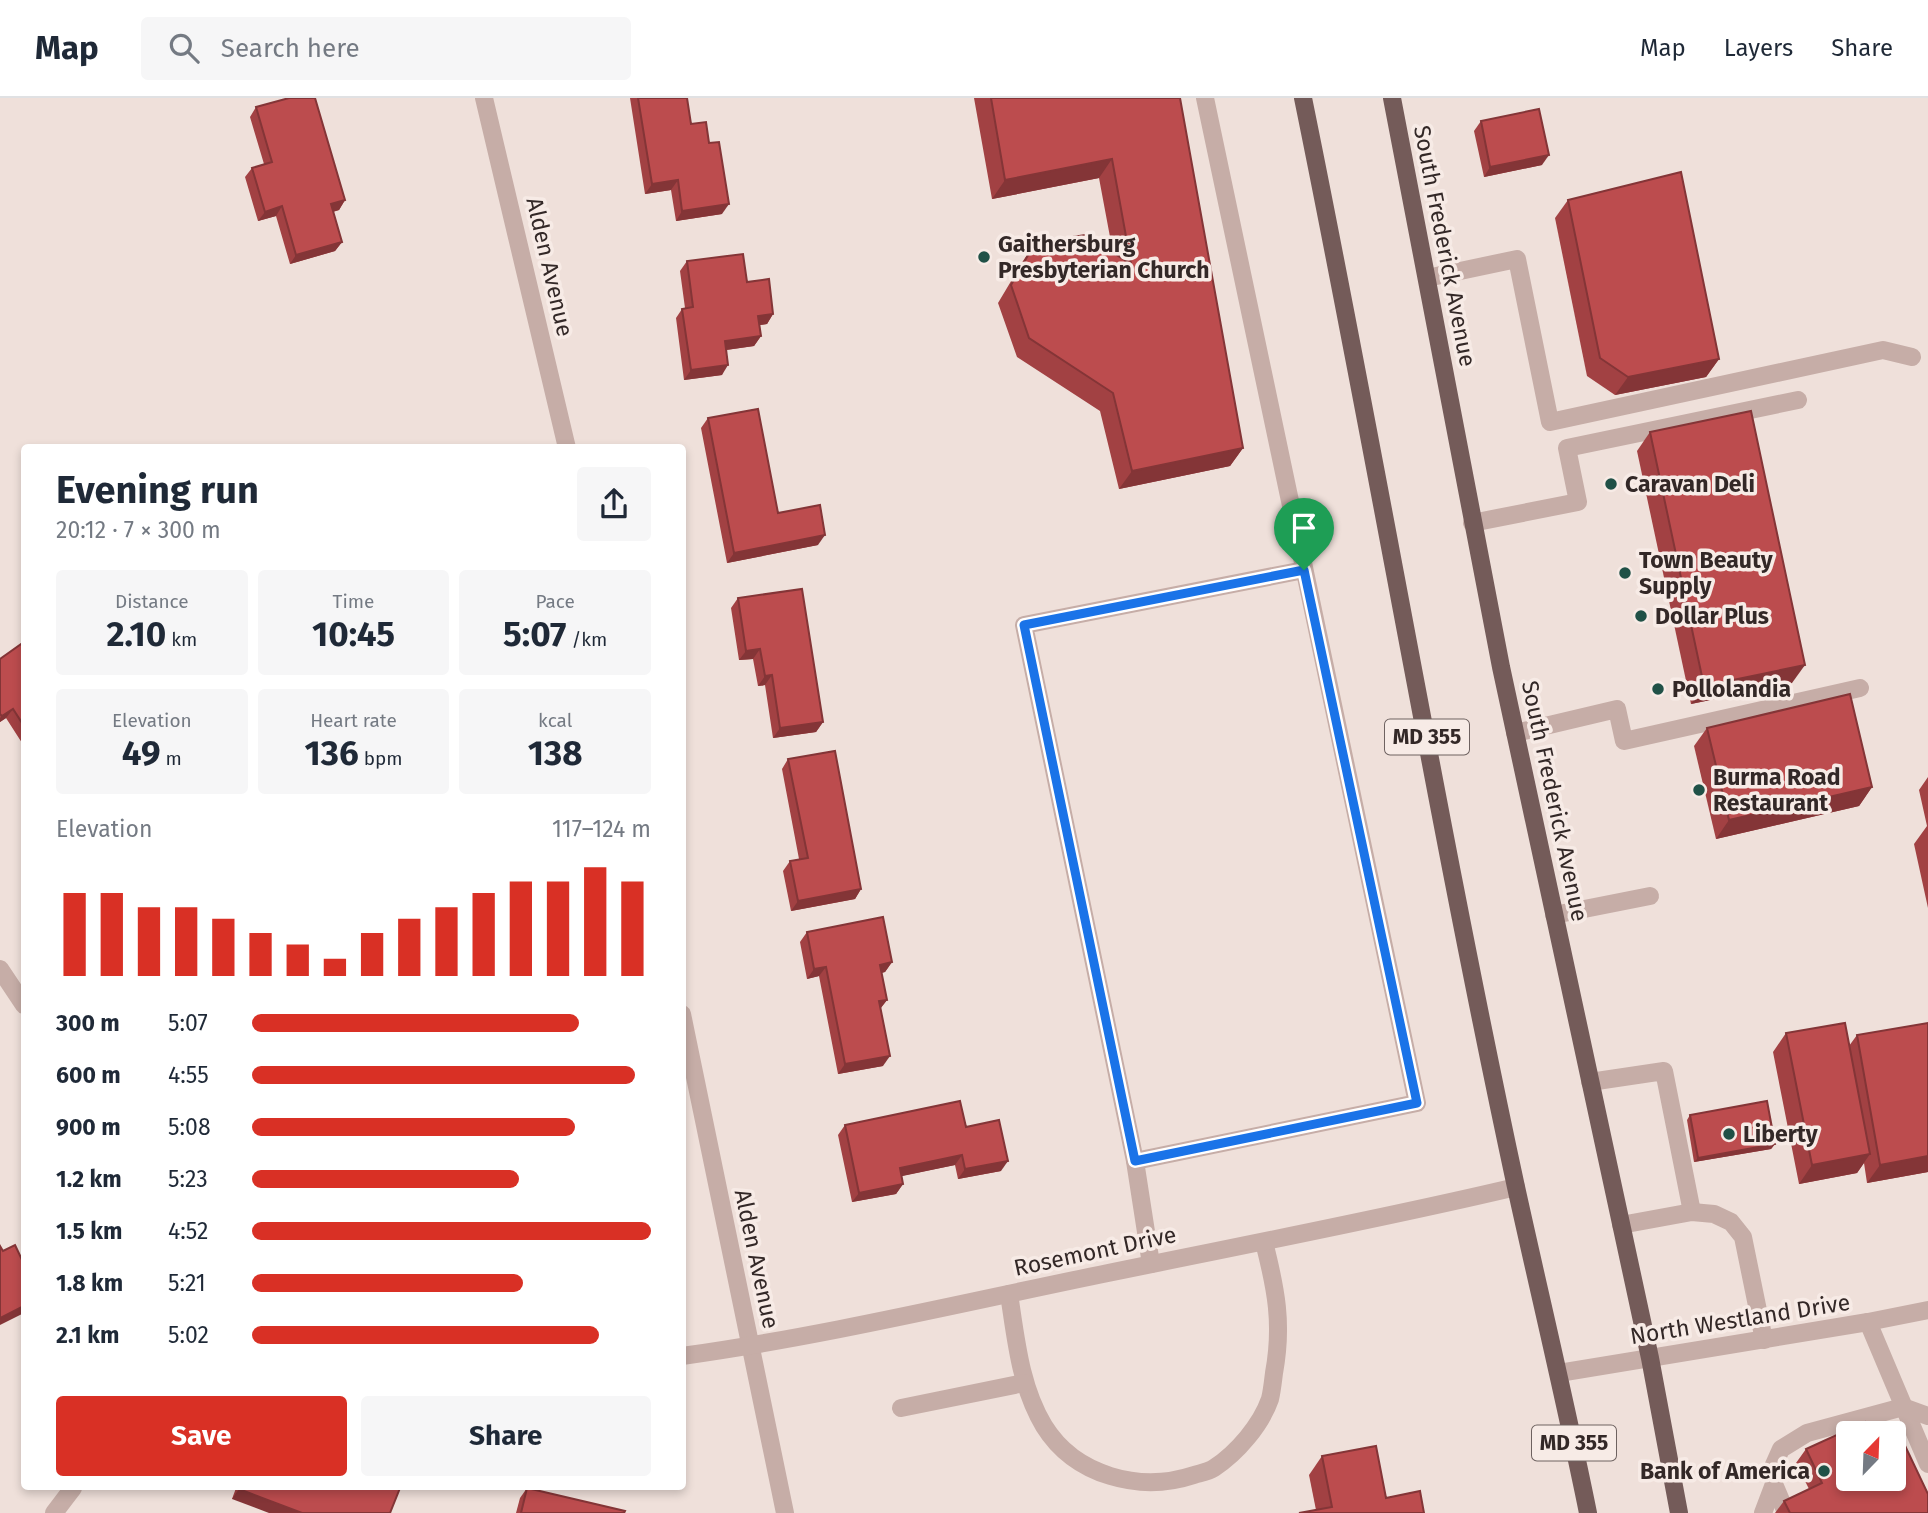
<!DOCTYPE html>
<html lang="en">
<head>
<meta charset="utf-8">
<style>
  :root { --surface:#fff; --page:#f6f6f7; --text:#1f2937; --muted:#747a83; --line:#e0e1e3; --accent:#d93025 }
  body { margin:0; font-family:"Fira Sans",sans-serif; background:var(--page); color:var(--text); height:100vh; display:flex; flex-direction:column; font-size:26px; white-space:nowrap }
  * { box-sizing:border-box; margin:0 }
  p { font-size:23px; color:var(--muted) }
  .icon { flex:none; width:38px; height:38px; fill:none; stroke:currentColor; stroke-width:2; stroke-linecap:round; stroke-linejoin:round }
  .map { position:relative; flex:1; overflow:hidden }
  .sheet { position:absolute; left:21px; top:346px; width:665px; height:1046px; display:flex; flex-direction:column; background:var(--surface); border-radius:7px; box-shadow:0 4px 10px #0003 }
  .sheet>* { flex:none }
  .needle { width:46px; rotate:23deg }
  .tools { position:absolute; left:1836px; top:1323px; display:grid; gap:14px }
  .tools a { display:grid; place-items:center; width:70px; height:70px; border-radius:7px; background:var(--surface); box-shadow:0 4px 10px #0003; font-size:35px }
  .pin { position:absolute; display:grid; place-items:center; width:60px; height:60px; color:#fff; margin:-72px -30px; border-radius:50% 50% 50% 0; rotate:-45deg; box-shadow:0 0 7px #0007 }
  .pin .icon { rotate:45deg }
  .round { display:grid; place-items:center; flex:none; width:74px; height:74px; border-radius:7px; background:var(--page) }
  .summary { display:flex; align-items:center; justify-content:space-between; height:119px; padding:0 35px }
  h1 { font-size:38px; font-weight:700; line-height:52px }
  .stats { display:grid; grid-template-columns:repeat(3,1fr); gap:10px; height:119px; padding:7px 35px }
  .stats div { display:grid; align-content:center; border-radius:7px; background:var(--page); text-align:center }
  .stats b { font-size:35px; font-weight:700 }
  .stats small { font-size:19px; font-weight:400 }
  .stats p { font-size:19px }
  .chart { height:196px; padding:14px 35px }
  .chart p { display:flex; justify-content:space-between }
  .chart svg { width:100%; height:126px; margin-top:7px; stroke:var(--accent); stroke-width:6 }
  .cta { display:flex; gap:14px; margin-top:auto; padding:14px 35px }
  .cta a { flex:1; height:80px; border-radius:7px; background:var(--accent); color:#fff; font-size:28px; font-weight:700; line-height:80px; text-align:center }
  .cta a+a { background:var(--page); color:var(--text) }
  ul { padding:0 35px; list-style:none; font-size:23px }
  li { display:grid; grid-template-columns:112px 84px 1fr; align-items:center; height:52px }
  li i { height:18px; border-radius:9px; background:var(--accent) }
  header { display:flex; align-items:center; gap:42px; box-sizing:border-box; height:98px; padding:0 35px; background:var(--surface); border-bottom:2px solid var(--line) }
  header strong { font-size:33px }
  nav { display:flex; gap:38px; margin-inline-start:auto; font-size:24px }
  .search { width:490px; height:63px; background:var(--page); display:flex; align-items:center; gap:18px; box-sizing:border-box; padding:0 24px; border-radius:7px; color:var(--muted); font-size:26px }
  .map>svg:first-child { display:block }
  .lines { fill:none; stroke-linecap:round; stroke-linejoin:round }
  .minor { stroke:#c6ada7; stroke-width:18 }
  .major { stroke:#745b59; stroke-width:18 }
  .wall { fill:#a24143 }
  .shaded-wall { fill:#843537 }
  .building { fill:#bc4c4e; stroke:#843537; stroke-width:2 }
  .route-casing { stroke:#fff; stroke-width:14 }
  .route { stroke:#1a73e8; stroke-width:9 }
  .poi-dot { fill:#205147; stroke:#f7ebe6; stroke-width:2.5 }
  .labels { text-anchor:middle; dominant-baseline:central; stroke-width:7; stroke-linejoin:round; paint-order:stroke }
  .shield { fill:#f7ebe6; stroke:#6e6260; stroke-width:2 }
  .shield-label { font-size:21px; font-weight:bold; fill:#332827 }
  .poi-label { font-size:23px; font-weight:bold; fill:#332827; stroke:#f7ebe6; text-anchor:start }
  .street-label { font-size:23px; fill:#332827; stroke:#f7ebe6 }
</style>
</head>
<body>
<header>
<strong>Map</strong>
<div class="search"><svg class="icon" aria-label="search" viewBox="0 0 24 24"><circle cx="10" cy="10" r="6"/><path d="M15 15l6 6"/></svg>Search here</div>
<nav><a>Map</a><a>Layers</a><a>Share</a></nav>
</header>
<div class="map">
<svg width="1928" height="1415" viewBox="0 0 1928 1415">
  <rect width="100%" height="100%" fill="#efe0da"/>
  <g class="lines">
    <g class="minor">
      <path d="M 484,0 L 567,350"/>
      <path d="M 1205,0 L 1417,1005 L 1135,1063 L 1024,527 L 1304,472"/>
      <path d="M 1427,180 L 1517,161 L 1550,324 L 1883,252 L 1912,259"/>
      <path d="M 1472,425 L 1578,404 L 1567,350 L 1798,302"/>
      <path d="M 1515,635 L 1617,611 L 1624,643 L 1860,590"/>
      <path d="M 1554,817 L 1650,798"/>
      <path d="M 0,871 L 24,907"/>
      <path d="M 682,916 L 785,1415"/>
      <path d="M 1590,984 L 1664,973 L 1692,1114"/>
      <path d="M 1135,1063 L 1151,1166"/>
      <path d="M 1621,1127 L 1692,1114 L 1714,1116 L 1731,1124 L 1743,1139 L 1764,1242"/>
      <path d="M 1009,1196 C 1016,1241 1020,1288 1044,1328 C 1075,1378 1140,1395 1194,1377 C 1200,1375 1208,1374 1214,1370 C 1237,1355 1261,1327 1270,1301 C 1272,1293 1273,1283 1274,1275 C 1283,1226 1276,1191 1264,1144"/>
      <path d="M 1868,1224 L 1928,1366"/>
      <path d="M 682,1258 C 825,1238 966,1204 1108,1175 C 1244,1147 1381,1121 1516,1089"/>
      <path d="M 1559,1275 L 1868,1224 L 1928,1212"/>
      <path d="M 901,1310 L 1024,1285"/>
      <path d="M 1785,1412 L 1774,1386 L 1773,1369 L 1781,1351 L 1807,1335 L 1903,1309 L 1928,1318"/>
      <path d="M 54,1415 L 73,1390"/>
      <path d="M 1763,1415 L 1774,1386"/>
    </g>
    <g class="major">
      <path d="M 1303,0 C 1377,362 1438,727 1516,1089 C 1540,1198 1566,1306 1588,1415"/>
      <path d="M 1392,0 L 1501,569 L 1650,1260 L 1679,1415"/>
    </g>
  </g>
  <g class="wall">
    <path d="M 630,0 L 687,0 L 691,26 L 709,45 L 722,116 L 676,123 L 671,92 L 645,96 Z"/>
    <path d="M 974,0 L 1180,0 L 1243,350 L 1230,368 L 1119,391 L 1100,313 L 1017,259 L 998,205 L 1023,163 L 1035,145 L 1113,155 L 1099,80 L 992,101 Z"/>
    <path d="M 256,9 L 345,102 L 339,112 L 333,114 L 342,144 L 335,153 L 290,166 L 276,118 L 258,123 L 245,79 L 252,70 L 264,66 L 250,19 Z"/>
    <path d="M 1481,23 L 1542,67 L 1484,79 L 1474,33 Z"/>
    <path d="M 1568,102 L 1719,261 L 1706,279 L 1615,297 L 1587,278 L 1555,120 Z"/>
    <path d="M 687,163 L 747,184 L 773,216 L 767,226 L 759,227 L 761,238 L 754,248 L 726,252 L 722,277 L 684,282 L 676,220 L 682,211 L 685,210 L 680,173 Z"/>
    <path d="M 708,320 L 778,415 L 818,447 L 727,465 L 701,330 Z"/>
    <path d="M 1650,334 L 1792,585 L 1691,606 L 1637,353 Z"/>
    <path d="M 738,500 L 823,624 L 816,634 L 773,640 L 765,587 L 758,588 L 753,561 L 739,562 L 731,510 Z"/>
    <path d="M 24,544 L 24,648 L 6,620 L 0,624 L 0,561 Z"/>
    <path d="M 1707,630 L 1872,689 L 1859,708 L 1716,741 L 1694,648 Z"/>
    <path d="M 788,661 L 861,791 L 855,801 L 791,813 L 783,773 L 790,763 L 799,761 L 782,671 Z"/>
    <path d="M 1928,679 L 1928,810 L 1914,746 L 1927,728 L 1919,692 Z"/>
    <path d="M 807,834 L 892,864 L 885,874 L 881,875 L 887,902 L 880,911 L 883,968 L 838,976 L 819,878 L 807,881 L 800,844 Z"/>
    <path d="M 1786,935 L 1849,948 L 1857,937 L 1928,1074 L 1867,1085 L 1864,1065 L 1857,1075 L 1799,1086 L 1773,954 Z"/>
    <path d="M 1690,1017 L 1775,1046 L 1771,1051 L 1694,1064 L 1687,1022 Z"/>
    <path d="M 845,1027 L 966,1029 L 1001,1073 L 958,1081 L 955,1067 L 901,1078 L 903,1086 L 896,1096 L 852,1104 L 838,1037 Z"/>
    <path d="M 1848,1335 L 1928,1415 L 1775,1415 L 1784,1403 L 1809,1391 L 1796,1365 L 1806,1351 Z"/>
    <path d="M 1322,1358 L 1386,1400 L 1316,1412 L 1309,1377 Z"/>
    <path d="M 236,1390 L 400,1390 L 232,1401 Z"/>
    <path d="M 527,1390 L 624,1415 L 516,1415 L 520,1400 Z"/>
  </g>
  <g class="shaded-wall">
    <path d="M 1549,57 L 1542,67 L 1484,79 L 1490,69 Z"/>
    <path d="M 1112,61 L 1099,80 L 992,101 L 1005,82 Z"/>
    <path d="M 678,82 L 671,92 L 645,96 L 652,86 Z"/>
    <path d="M 345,102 L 339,112 L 324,116 L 331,106 Z"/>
    <path d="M 729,106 L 722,116 L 676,123 L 682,113 Z"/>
    <path d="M 282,108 L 276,118 L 258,123 L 265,114 Z"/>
    <path d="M 342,144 L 335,153 L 290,166 L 296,157 Z"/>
    <path d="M 773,216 L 767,226 L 751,228 L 758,218 Z"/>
    <path d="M 761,238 L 754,248 L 719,253 L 725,243 Z"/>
    <path d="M 1719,261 L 1706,279 L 1615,297 L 1628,279 Z"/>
    <path d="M 728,267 L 722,277 L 684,282 L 691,272 Z"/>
    <path d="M 1243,350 L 1230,368 L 1119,391 L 1132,373 Z"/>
    <path d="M 825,437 L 818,447 L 727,465 L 734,455 Z"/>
    <path d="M 760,551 L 753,561 L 739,562 L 746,553 Z"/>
    <path d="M 1805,567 L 1792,585 L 1691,606 L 1704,588 Z"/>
    <path d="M 772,577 L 765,587 L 758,588 L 765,578 Z"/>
    <path d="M 13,611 L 6,620 L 0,624 L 0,620 L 2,618 Z"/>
    <path d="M 823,624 L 816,634 L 773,640 L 780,630 Z"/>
    <path d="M 1872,689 L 1859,708 L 1716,741 L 1729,722 Z"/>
    <path d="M 861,791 L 855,801 L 791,813 L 798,803 Z"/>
    <path d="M 892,864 L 885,874 L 873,877 L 880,867 Z"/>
    <path d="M 826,869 L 819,878 L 807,881 L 814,871 Z"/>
    <path d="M 887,902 L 880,911 L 879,903 Z"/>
    <path d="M 890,958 L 883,968 L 838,976 L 845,966 Z"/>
    <path d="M 1775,1046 L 1771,1051 L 1694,1064 L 1698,1060 Z"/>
    <path d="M 1870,1056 L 1857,1075 L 1799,1086 L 1812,1067 Z"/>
    <path d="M 962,1057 L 955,1067 L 893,1080 L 900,1070 Z"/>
    <path d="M 1928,1058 L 1928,1074 L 1867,1085 L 1880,1067 Z"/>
    <path d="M 1008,1063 L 1001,1073 L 958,1081 L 965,1071 Z"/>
    <path d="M 903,1086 L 896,1096 L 852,1104 L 859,1095 Z"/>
    <path d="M 24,1208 L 24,1215 L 0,1227 L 0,1220 Z"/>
    <path d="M 239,1391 L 302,1415 L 269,1415 L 232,1401 Z"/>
  </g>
  <g class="building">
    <path d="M 289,0 L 315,0 L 345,102 L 331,106 L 342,144 L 296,157 L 282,108 L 265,114 L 252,70 L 272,64 L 256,9 Z"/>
    <path d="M 638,0 L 687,0 L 691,26 L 706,24 L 709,45 L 719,44 L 729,106 L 682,113 L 678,82 L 652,86 Z"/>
    <path d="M 991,0 L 1180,0 L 1243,350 L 1132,373 L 1113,295 L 1029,240 L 1011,187 L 1035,145 L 1085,137 L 1131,166 L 1112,61 L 1005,82 Z"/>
    <path d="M 1539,11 L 1549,57 L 1490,69 L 1481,23 Z"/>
    <path d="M 1681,74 L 1719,261 L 1628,279 L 1600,260 L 1568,102 Z"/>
    <path d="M 743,156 L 747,184 L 769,181 L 773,216 L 758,218 L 761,238 L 725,243 L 728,267 L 691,272 L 682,211 L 693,209 L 687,163 Z"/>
    <path d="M 758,311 L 778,415 L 820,407 L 825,437 L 734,455 L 708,320 Z"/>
    <path d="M 1751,313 L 1805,567 L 1704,588 L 1650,334 Z"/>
    <path d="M 802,491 L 823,624 L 780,630 L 772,577 L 765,578 L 760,551 L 746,553 L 738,500 Z"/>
    <path d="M 24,544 L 24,628 L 13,611 L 2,618 L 0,616 L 0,561 Z"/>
    <path d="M 1850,596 L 1872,689 L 1729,722 L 1707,630 Z"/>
    <path d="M 835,653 L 861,791 L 798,803 L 790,763 L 808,760 L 788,661 Z"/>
    <path d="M 883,819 L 892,864 L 880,867 L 887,902 L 879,903 L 890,958 L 845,966 L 826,869 L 814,871 L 807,834 Z"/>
    <path d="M 1845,925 L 1870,1056 L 1812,1067 L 1786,935 Z"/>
    <path d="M 1928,925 L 1928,1058 L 1880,1067 L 1857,937 Z"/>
    <path d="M 960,1003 L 966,1029 L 999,1022 L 1008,1063 L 965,1071 L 962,1057 L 900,1070 L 903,1086 L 859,1095 L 845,1027 Z"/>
    <path d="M 1767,1003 L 1775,1046 L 1698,1060 L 1690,1017 Z"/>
    <path d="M 15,1147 L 24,1166 L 24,1208 L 0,1220 L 0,1148 L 3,1153 Z"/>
    <path d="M 1865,1324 L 1870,1335 L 1848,1335 L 1848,1381 L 1894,1381 L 1894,1337 L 1899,1335 L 1928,1396 L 1928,1415 L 1790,1415 L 1784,1403 L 1822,1385 L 1806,1351 Z"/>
    <path d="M 1376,1348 L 1386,1400 L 1420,1393 L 1424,1415 L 1299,1415 L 1332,1409 L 1322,1358 Z"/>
    <path d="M 239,1390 L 400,1390 L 390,1415 L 302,1415 L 239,1391 Z"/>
    <path d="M 527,1390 L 625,1413 L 624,1415 L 521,1415 Z"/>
  </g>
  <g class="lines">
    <defs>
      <path id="route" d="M 1304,472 L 1417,1005 L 1135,1063 L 1024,527 Z"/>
    </defs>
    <use href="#route" class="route-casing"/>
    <use href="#route" class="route"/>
  </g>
  <g class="poi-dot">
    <circle cx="984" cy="159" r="7"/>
    <circle cx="1611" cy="386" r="7"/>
    <circle cx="1625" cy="475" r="7"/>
    <circle cx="1641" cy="518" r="7"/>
    <circle cx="1658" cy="591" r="7"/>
    <circle cx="1699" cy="692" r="7"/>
    <circle cx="1729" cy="1036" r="7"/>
    <circle cx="1824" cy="1373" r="7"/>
  </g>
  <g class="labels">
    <g class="shield">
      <rect x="1385" y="621.5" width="84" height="35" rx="5"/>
      <rect x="1532" y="1327.5" width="84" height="35" rx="5"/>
    </g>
    <g class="shield-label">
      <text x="1427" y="639">MD 355</text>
      <text x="1574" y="1345">MD 355</text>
    </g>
    <g class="poi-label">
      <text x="998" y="146">Gaithersburg<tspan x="998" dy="26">Presbyterian Church</tspan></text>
      <text x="1625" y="386">Caravan Deli</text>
      <text x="1639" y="462">Town Beauty<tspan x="1639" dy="26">Supply</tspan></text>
      <text x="1655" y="518">Dollar Plus</text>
      <text x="1672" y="591">Pollolandia</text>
      <text x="1713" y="679">Burma Road<tspan x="1713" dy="26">Restaurant</tspan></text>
      <text x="1743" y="1036">Liberty</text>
      <text x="1810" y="1373" text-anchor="end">Bank of America</text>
    </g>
    <g class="street-label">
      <text transform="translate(1445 148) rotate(79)">South Frederick Avenue</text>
      <text transform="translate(550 169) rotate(77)">Alden Avenue</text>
      <text transform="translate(1555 703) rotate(78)">South Frederick Avenue</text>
      <text transform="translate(1095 1153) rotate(-12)">Rosemont Drive</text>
      <text transform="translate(757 1161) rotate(78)">Alden Avenue</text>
      <text transform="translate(1740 1221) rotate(-9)">North Westland Drive</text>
    </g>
  </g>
</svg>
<div class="tools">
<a><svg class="needle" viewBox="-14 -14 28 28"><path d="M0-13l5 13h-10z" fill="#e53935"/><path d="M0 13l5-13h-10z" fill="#747a83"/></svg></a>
</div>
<div class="pin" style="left:1304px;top:472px;background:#1e9e55"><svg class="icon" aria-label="arrive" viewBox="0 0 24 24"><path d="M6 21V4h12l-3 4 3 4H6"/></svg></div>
<section class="sheet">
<div class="summary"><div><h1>Evening run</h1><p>20:12 · 7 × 300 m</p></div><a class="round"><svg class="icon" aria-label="share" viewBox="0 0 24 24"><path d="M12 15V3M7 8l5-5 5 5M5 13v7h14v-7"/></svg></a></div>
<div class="stats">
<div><p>Distance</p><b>2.10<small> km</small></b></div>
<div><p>Time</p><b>10:45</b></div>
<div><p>Pace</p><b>5:07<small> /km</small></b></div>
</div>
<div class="stats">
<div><p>Elevation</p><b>49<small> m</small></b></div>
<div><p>Heart rate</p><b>136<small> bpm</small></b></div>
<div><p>kcal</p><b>138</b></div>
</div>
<div class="chart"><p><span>Elevation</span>117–124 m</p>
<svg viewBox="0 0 160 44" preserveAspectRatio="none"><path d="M5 44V15M15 44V15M25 44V20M35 44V20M45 44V24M55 44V29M65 44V33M75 44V38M85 44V29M95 44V24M105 44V20M115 44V15M125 44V11M135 44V11M145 44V6M155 44V11"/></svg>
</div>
<ul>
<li><b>300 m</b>5:07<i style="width:82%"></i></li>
<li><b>600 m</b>4:55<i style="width:96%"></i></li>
<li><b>900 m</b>5:08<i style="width:81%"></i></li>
<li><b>1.2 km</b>5:23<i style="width:67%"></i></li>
<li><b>1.5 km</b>4:52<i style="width:100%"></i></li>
<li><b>1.8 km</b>5:21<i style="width:68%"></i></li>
<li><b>2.1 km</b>5:02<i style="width:87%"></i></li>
</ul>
<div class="cta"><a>Save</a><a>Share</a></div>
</section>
</div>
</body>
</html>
